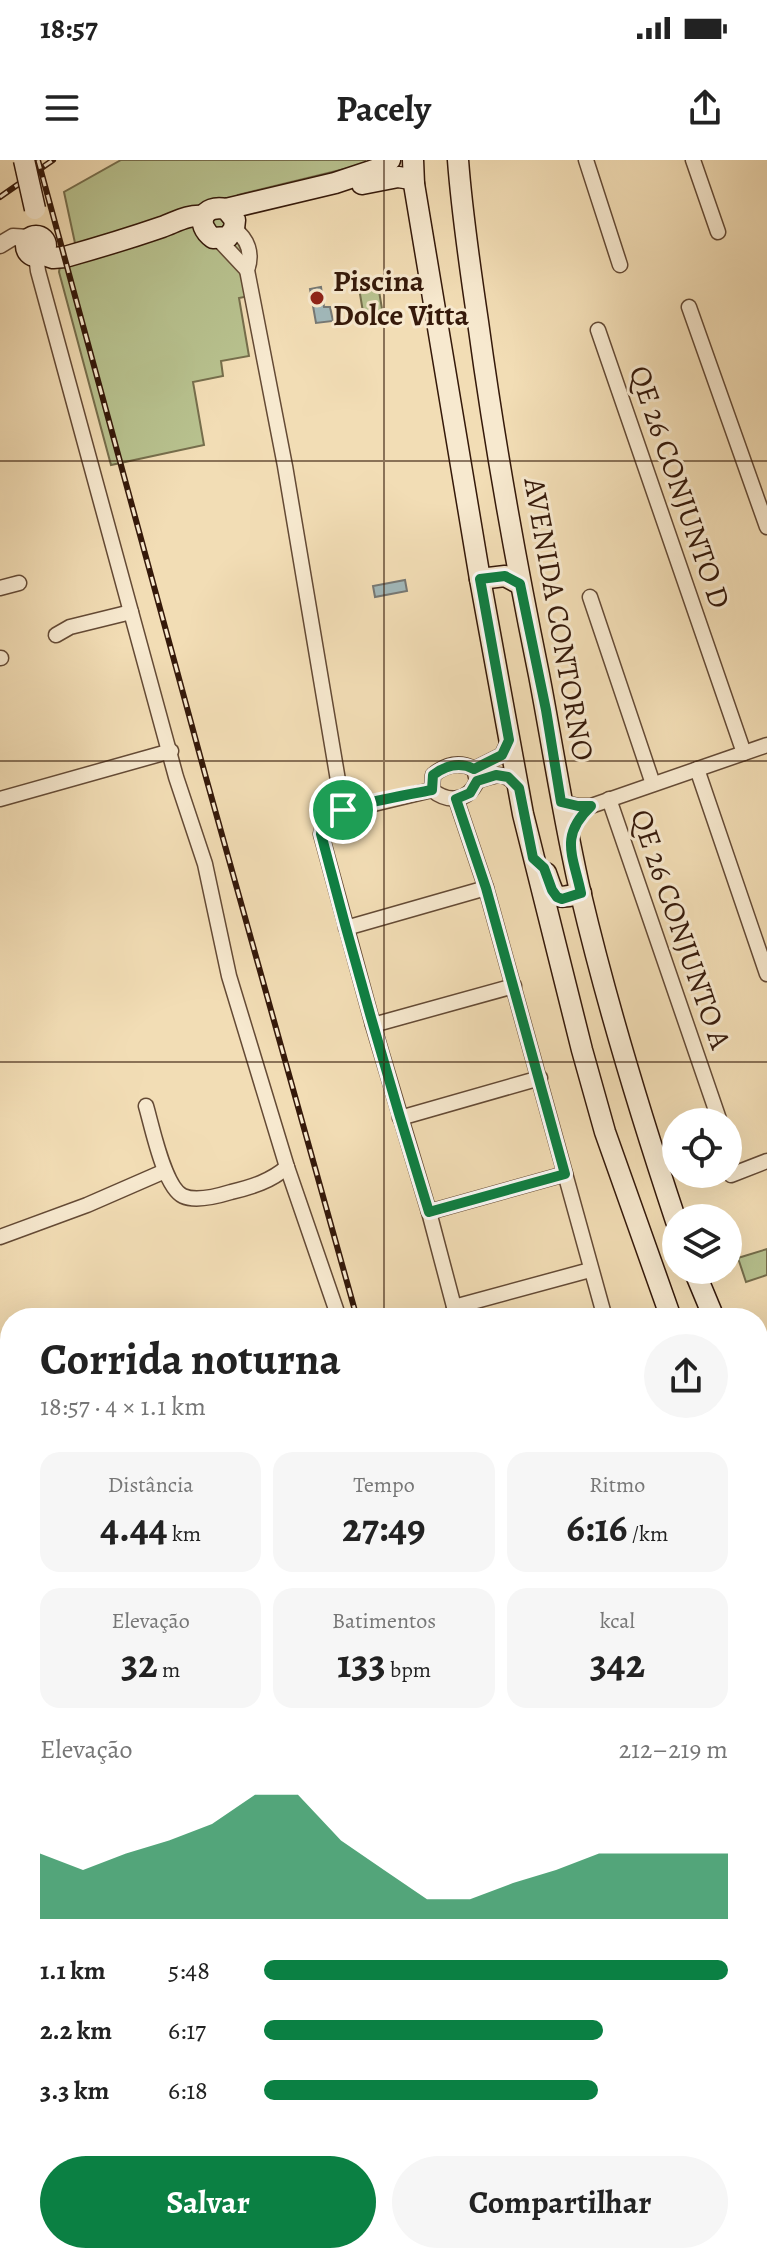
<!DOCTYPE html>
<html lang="pt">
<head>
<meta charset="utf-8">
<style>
  :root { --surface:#fff; --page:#f6f6f6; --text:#222; --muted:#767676; --accent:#0b8043 }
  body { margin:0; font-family:Alegreya,serif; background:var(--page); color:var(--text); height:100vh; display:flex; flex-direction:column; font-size:30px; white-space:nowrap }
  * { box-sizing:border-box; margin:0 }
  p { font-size:26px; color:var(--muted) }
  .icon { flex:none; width:44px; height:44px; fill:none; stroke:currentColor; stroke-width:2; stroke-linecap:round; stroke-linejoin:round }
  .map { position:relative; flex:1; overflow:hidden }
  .details { position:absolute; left:0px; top:1148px; width:768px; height:956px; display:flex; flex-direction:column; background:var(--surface); border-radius:32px 32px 0 0; box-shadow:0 8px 32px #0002 }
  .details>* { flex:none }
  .fabs { position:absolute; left:662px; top:948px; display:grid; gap:16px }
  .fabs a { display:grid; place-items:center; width:80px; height:80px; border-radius:50%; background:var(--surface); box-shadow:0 8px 32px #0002; font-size:40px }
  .pin { position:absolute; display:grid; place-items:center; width:68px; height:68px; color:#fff; margin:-34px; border:4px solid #fff; border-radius:50%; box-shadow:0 2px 8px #0007 }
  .round { display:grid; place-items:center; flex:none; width:84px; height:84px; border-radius:42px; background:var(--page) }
  .summary { display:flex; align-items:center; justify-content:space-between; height:136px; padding:0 40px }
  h1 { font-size:44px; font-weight:700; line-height:60px }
  .metrics { display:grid; grid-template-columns:repeat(3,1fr); gap:12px; height:136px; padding:8px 40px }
  .metrics div { display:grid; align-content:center; border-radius:20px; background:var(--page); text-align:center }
  .metrics b { font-size:40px; font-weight:700 }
  .metrics small { font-size:22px; font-weight:400 }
  .metrics p { font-size:22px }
  .chart { height:224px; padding:16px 40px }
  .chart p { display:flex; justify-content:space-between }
  .chart svg { width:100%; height:144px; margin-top:8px; fill:var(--accent); opacity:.7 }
  .action { display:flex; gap:16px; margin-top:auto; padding:16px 40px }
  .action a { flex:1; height:92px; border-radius:48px; background:var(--accent); color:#fff; font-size:32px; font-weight:700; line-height:92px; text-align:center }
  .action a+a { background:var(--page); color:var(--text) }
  ul { padding:0 40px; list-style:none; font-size:26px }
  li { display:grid; grid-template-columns:128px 96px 1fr; align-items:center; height:60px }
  li i { height:20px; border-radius:10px; background:var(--accent) }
  .status { display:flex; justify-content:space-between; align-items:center; height:56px; padding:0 40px; background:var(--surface); direction:ltr }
  .status svg { height:22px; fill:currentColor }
  header { display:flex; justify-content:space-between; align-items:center; height:104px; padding:0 40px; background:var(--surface); font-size:36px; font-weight:700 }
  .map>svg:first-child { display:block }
  .green { fill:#b8c28f; stroke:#766e4c; stroke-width:2 }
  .water { fill:#a1b8ba; stroke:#767874; stroke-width:2 }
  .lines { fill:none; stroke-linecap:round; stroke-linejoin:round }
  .minor-casing { stroke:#644a35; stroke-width:17 }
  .tertiary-casing { stroke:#644a35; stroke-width:19 }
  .secondary-casing { stroke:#35190a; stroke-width:23 }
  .minor { stroke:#f7e9cf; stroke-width:14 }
  .tertiary { stroke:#f7e9cf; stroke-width:16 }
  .secondary { stroke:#f7e9cf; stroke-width:20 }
  .rail-casing { stroke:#35190a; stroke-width:6 }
  .rail { stroke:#f7e9cf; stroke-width:3; stroke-dasharray:9; stroke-linecap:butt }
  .secondary-bridge-casing { stroke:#35190a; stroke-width:23; stroke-linecap:butt }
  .secondary-bridge { stroke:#f7e9cf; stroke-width:20 }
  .route-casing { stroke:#fff; stroke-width:16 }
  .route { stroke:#0b8043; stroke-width:10 }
  .grid { fill:none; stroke:#35190a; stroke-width:2; stroke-opacity:0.55 }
  .poi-dot { fill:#8f2418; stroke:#f7e9cf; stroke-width:3 }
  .labels { text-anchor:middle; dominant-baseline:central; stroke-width:6; stroke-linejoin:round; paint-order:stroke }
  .poi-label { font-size:30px; font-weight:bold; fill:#35190a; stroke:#f7e9cf; text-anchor:start }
  .street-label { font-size:30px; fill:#35190a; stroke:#f7e9cf }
</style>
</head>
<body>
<div class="status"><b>18:57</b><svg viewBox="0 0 49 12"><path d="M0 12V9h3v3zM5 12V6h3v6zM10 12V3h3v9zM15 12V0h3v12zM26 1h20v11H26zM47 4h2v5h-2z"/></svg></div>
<header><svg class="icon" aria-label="menu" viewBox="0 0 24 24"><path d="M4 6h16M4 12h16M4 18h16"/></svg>Pacely<svg class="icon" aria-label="share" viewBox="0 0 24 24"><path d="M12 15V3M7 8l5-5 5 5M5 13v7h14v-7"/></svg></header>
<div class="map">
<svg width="767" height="2104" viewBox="0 0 767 2104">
  <rect width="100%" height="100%" fill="#f2ddb5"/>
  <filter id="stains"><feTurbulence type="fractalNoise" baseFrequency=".0025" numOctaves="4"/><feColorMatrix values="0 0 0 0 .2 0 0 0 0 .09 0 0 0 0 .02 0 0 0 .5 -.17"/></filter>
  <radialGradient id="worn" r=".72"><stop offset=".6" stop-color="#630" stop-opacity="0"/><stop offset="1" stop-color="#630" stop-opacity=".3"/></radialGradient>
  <g class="green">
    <path d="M 121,0 L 365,0 L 365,4 L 238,35 L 254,135 L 239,138 L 249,196 L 221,201 L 223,216 L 193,222 L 204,285 L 111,305 L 59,112 L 60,106 L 78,97 L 64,32 Z"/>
    <path d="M 378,125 L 384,161 L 365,164 L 359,128 Z"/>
    <path d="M 767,1089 L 767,1115 L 746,1122 L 738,1098 Z"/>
    <path d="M 10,1693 L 10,1800 L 0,1804 L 0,1694 Z"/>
    <path d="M 10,1983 L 10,2094 L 171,2094 L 154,2104 L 0,2104 L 0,1984 Z"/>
  </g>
  <g class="water">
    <path d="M 321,127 L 324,147 L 330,147 L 333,161 L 316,163 L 310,129 Z"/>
    <path d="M 405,420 L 407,431 L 375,437 L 373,426 Z"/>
  </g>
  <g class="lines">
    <defs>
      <g id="minor">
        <path d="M 586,0 L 620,105"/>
        <path d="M 693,0 L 718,72"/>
        <path d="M 234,69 C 248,79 253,94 247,110 L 285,306 L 343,650"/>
        <path d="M 218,79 L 247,110"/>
        <path d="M 36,96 L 38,111 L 176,617 L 205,704 L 229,816 L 287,1007 L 339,1158"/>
        <path d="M 689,147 L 767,367"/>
        <path d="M 598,170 L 744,593"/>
        <path d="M 0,428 L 19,423"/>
        <path d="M 590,437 L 653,624"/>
        <path d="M 56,475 L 70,467 L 131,452"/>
        <path d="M 0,498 L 1,498"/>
        <path d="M 474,609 L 477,621 C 468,642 448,643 432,630 L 433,615 C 445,605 459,601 474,609 L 502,595 L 509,580"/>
        <path d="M 697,609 L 767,814"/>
        <path d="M 477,621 C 498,614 503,610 519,628"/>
        <path d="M 432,630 L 332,654 L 324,663 L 321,674 L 373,865 L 429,1052 L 457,1158"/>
        <path d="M 0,639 L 171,591"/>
        <path d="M 456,639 L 486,728 L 605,1158"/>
        <path d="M 609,639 L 720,962"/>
        <path d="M 561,642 L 578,646 L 591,646 L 767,585"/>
        <path d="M 346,768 L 486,728"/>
        <path d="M 373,865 L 514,826"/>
        <path d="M 146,946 C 152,966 164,1027 183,1036 C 196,1042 218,1036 231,1032 C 252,1027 271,1021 287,1007"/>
        <path d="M 400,958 L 540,918"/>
        <path d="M 731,1015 L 767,1001"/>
        <path d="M 429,1052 L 565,1014"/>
        <path d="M 0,1077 L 87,1045 L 165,1011"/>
        <path d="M 454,1147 L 590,1110"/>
        <path d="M 0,1246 L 10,1246"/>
        <path d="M 758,1863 L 767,1880"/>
        <path d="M 0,1889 L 10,1887"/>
        <path d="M 758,1904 L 767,1899"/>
        <path d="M 511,2104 L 544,2094"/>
        <path d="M 760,2104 L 767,2100"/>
      </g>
      <g id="tertiary">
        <path d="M 0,85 L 13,77 L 29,78"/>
        <path d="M 0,1327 L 10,1362"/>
        <path d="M 0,1379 L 10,1414"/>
        <path d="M 758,1498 L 767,1495"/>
        <path d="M 550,2094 L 553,2104"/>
        <path d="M 694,2094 L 697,2104"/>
        <path d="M 566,2104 L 574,2094"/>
      </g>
      <g id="secondary">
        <path d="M 413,0 L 414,24 L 480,419 L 523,654 L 582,890 L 605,972 L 671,1158"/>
        <path d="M 458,0 C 462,54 470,108 478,162 C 494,280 515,398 539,515 C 553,588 564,662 581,735 C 607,845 640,953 676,1061"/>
        <path d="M 362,24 L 398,17 L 411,19 L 414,24"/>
        <path d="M 226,49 L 235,60 L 234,69 L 228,77 L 213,78 C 194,64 203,44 226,49 L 335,23 L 377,9 L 390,0"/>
        <circle cx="36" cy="86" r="10"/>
        <path d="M 41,94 L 53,98 L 65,97 C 97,88 130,78 162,67 C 176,62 188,54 204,56"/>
        <path d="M 480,419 L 505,416 L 520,424"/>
        <path d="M 546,713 C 555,739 554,740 581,733"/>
        <path d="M 694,1110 L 714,1158"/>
        <path d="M 758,1265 L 767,1286"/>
        <path d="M 758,1365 L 767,1385"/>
      </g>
    </defs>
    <use href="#minor" class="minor-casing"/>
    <use href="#tertiary" class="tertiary-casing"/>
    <use href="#secondary" class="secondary-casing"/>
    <use href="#minor" class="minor"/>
    <use href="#tertiary" class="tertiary"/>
    <use href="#secondary" class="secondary"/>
    <defs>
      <g id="rail">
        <path d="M 38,0 L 205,614 L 357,1158"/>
        <path d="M 0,37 L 53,0"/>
        <path d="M 617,2094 L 619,2104"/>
      </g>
    </defs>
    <use href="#rail" class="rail-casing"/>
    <use href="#rail" class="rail"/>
    <defs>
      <path id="secondary-bridge" d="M 24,0 L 35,49"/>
    </defs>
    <use href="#secondary-bridge" class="secondary-bridge-casing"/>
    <use href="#secondary-bridge" class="secondary-bridge"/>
  </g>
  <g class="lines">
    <defs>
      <path id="route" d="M 505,416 L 520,424 L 546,550 L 561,642 L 578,646 L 591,646 C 559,676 573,695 581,733 L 562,739 L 557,737 L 552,730 L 544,708 L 533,698 L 519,628 L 508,617 L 496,615 L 477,621 L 470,633 L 456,639 L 486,728 L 565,1014 L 429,1052 C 390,927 354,801 321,674 C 322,668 323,662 328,657 C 340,646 412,634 432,630 L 433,615 C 445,606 459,601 474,609 L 502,595 L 509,580 L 480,419 Z"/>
    </defs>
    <use href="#route" class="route-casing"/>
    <use href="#route" class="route"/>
  </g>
  <path class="grid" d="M 384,0 L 384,1158M 0,301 L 767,301M 0,601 L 767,601M 0,902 L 767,902M 0,1202 L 10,1202M 758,1202 L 767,1202M 0,1503 L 10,1503M 758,1503 L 767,1503M 0,1803 L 10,1803M 758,1803 L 767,1803M 384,2094 L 384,2104"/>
  <circle class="poi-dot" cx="317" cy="138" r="8"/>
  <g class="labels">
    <g class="poi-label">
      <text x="333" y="121">Piscina<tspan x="333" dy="34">Dolce Vitta</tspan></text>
    </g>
    <g class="street-label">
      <text transform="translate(680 327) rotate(71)">QE 26 CONJUNTO D</text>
      <text transform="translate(559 459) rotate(80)">AVENIDA CONTORNO</text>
      <text transform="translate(681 769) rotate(71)">QE 26 CONJUNTO A</text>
    </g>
  </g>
  <rect width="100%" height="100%" filter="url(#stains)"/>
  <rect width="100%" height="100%" fill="url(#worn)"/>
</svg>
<div class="fabs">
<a><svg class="icon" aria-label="locate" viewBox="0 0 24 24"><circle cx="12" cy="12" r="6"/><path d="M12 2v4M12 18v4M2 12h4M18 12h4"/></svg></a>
<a><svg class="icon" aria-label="layers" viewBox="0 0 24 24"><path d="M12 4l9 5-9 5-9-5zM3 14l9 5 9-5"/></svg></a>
</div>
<div class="pin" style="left:343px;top:650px;background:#1e9e55"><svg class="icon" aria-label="arrive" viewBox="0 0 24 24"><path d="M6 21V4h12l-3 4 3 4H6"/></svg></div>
<section class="details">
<div class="summary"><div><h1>Corrida noturna</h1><p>18:57 · 4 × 1.1 km</p></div><a class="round"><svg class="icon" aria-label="share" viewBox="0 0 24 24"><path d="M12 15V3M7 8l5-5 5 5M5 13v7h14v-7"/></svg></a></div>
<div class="metrics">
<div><p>Distância</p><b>4.44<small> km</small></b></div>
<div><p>Tempo</p><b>27:49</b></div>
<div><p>Ritmo</p><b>6:16<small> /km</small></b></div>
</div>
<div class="metrics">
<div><p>Elevação</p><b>32<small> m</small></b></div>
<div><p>Batimentos</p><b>133<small> bpm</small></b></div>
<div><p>kcal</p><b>342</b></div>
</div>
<div class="chart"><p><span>Elevação</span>212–219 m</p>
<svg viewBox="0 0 160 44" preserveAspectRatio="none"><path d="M0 44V24L10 29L20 24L30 20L40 15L50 6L60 6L70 20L80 29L90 38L100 38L110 33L120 29L130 24L140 24L150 24L160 24V44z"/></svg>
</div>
<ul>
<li><b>1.1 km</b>5:48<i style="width:100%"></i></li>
<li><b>2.2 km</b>6:17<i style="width:73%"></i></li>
<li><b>3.3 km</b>6:18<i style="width:72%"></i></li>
</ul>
<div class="action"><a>Salvar</a><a>Compartilhar</a></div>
</section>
</div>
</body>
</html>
